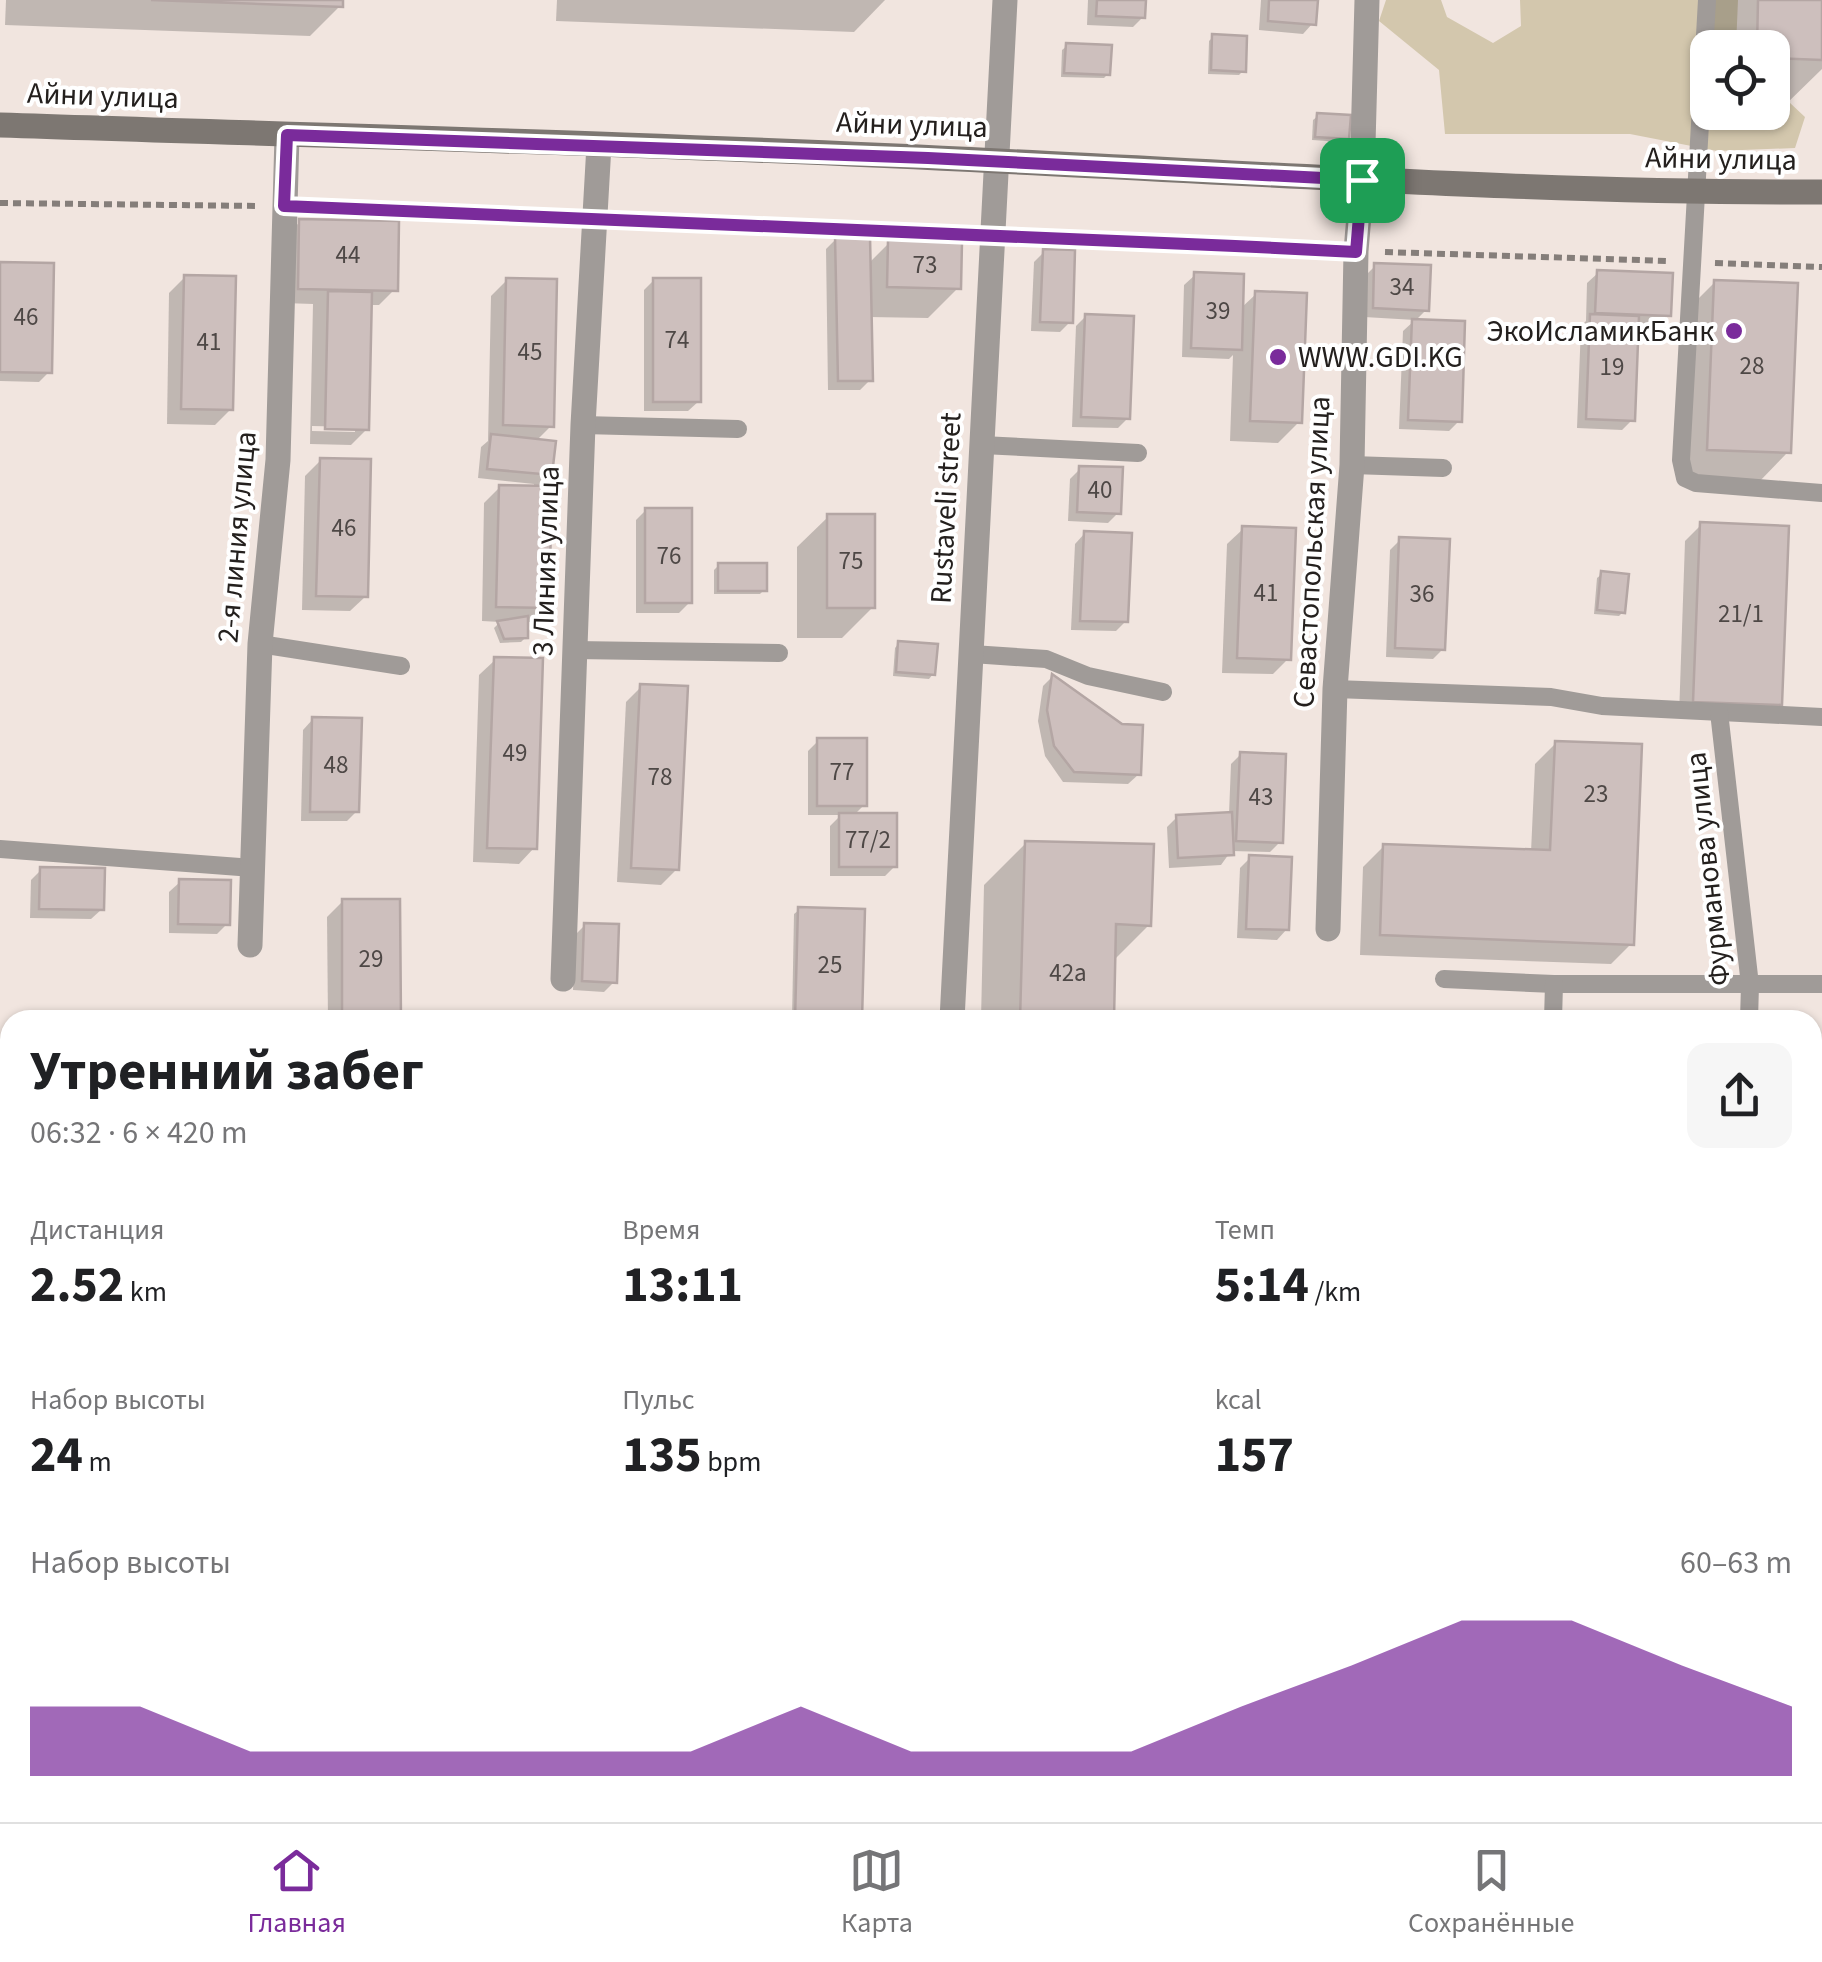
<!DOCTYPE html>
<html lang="ru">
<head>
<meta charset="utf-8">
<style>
  :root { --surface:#fff; --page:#f6f6f6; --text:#202124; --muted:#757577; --line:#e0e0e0; --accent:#7a2b9b }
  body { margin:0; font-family:"Source Sans 3",sans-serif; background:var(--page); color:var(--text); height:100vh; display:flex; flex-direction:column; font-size:38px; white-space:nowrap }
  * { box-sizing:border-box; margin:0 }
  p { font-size:32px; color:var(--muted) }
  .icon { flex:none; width:55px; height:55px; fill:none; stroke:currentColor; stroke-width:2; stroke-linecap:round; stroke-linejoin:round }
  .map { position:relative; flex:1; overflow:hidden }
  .panel { position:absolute; left:0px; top:1010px; width:1822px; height:812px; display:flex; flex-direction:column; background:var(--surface); border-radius:30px 30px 0 0; box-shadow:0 2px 8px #0004 }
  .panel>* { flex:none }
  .tools { position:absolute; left:1690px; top:30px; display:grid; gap:20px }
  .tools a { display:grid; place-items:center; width:100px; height:100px; border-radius:20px; background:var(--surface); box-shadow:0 2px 8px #0004; font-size:50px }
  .pin { position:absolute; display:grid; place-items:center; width:85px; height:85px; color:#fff; margin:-42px; border-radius:20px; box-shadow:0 5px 15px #0006 }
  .round { display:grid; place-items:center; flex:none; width:105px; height:105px; border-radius:20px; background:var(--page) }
  .head { display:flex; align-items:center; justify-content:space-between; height:170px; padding:0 30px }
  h1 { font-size:55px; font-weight:700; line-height:75px }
  .figures { display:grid; grid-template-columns:repeat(3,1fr); gap:15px; height:170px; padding:10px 30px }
  .figures div { display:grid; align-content:center }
  .figures b { font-size:50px; font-weight:700 }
  .figures small { font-size:28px; font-weight:400 }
  .figures p { font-size:28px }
  .chart { height:280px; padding:20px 30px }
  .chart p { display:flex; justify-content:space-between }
  .chart svg { width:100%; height:180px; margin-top:10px; fill:var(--accent); opacity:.7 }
  .tabs { display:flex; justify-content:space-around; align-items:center; height:140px; border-top:2px solid var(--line); background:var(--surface); font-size:28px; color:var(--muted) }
  .tabs a { display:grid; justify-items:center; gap:5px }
  .tabs .active { color:var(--accent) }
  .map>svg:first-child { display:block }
  .green { fill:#d3c7ad }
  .shadow { fill:#0003; fill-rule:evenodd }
  .building { fill:#cdbfbd; stroke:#b4a6a4; stroke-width:2.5 }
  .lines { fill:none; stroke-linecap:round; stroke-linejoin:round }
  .path { stroke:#857e7a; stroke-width:6; stroke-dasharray:8 5; stroke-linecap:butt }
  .lane { stroke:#a09b98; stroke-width:18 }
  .street { stroke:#a09b98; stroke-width:25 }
  .secondary { stroke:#7d7772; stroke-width:25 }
  .route-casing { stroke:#fff; stroke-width:20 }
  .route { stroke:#7a2b9b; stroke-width:12 }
  .poi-dot { fill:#7a2b9b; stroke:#fff; stroke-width:4 }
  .labels { text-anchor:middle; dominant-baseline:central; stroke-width:8; stroke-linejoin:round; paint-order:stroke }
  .number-label { font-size:25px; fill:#4e4846 }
  .street-label { font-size:30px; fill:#24201e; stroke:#fff }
  .poi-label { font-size:30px; fill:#24201e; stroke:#fff; text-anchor:end }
</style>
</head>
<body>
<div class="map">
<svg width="1822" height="1822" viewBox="0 0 1822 1822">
  <rect width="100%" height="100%" fill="#f1e5df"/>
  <g class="green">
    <path d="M 1386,0 L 1441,0 L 1447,17 L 1493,43 L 1521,26 L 1520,0 L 1738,0 L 1736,47 L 1708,48 L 1708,112 L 1772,112 L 1773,87 L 1805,117 L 1795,148 L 1717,151 L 1630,134 L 1445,134 L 1439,70 L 1379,21 Z"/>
    <path d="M 1813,1715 L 1822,1715 L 1822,1822 L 1274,1822 L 1274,1812 L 1812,1812 Z"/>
  </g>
  <g class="shadow">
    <path d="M 6,0 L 341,0 L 340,6 L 310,36 L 5,25 Z"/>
    <path d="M 557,0 L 885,0 L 854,32 L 556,21 Z"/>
    <path d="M 1088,0 L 1143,0 L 1143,17 L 1133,27 L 1087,25 Z"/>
    <path d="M 1261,0 L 1315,0 L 1313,23 L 1303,34 L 1259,30 Z"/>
    <path d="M 1711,0 L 1822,0 L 1822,69 L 1781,109 L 1772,109 L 1772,48 L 1709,48 Z"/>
    <path d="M 1213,37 L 1243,71 L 1239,75 L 1208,74 L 1209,41 Z"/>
    <path d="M 1067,46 L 1108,74 L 1104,78 L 1061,77 L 1062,50 Z"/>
    <path d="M 1318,116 L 1347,138 L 1342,142 L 1312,140 L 1313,120 Z"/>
    <path d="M 300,222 L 395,289 L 379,305 L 370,305 L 367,429 L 351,445 L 310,444 L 313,304 L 283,303 L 284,237 ZM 312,426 L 355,427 L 355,432 L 312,431 Z"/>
    <path d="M 836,239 L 868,264 L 889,243 L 958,288 L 928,318 L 869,317 L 870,380 L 860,390 L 828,390 L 826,249 Z"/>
    <path d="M 1044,252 L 1070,322 L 1060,332 L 1031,331 L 1034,262 Z"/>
    <path d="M 0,264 L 49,372 L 39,382 L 0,381 Z"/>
    <path d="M 1375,266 L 1426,310 L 1415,321 L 1459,421 L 1449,431 L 1399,429 L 1403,331 L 1415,320 L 1364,317 L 1365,276 Z"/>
    <path d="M 1598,273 L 1668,315 L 1658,325 L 1636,324 L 1632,420 L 1622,430 L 1577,428 L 1581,326 L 1586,321 L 1587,283 Z"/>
    <path d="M 1195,275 L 1240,309 L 1256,294 L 1299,422 L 1278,443 L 1230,441 L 1233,355 L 1229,359 L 1182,357 L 1184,285 Z"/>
    <path d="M 185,277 L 231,409 L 215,425 L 167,424 L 169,293 Z"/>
    <path d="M 507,280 L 551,426 L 535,442 L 550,474 L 536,488 L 546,607 L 531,622 L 526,622 L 526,637 L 521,642 L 500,643 L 494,628 L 500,622 L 482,621 L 484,503 L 500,487 L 534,488 L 534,484 L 478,478 L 481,447 L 488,441 L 491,296 Z"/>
    <path d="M 654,280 L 699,401 L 688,411 L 644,411 L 644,290 Z"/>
    <path d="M 1715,282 L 1788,452 L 1758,483 L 1677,479 L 1685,312 Z"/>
    <path d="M 1086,316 L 1128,418 L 1118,428 L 1072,427 L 1076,326 Z"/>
    <path d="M 320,461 L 366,596 L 350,611 L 302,610 L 305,476 Z"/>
    <path d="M 1080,469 L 1118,513 L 1108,523 L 1068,521 L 1070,479 Z"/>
    <path d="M 646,510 L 690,602 L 679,613 L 636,613 L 636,520 Z"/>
    <path d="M 828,517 L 873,607 L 842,638 L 797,638 L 797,547 Z"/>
    <path d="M 1701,525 L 1780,704 L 1764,720 L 1679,716 L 1685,541 Z"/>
    <path d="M 1243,529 L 1288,659 L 1273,674 L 1222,673 L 1227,544 Z"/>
    <path d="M 1085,533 L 1126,621 L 1116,631 L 1071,630 L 1075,544 Z"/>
    <path d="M 1400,540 L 1443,649 L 1433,659 L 1386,657 L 1390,550 Z"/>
    <path d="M 719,565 L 764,590 L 760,594 L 714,594 L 714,570 Z"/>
    <path d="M 1602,574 L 1623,612 L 1619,616 L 1594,614 L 1597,578 Z"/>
    <path d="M 899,643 L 933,674 L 929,679 L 893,676 L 895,648 Z"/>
    <path d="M 495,660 L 534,848 L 519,864 L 473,862 L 479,675 Z"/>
    <path d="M 1052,677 L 1121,727 L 1139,774 L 1128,784 L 1063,782 L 1045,756 L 1038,721 L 1043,686 Z"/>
    <path d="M 641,687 L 677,869 L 661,885 L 617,882 L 626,702 Z"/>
    <path d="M 313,719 L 357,811 L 347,821 L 301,821 L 303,730 Z"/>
    <path d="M 818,741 L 864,805 L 853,816 L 895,866 L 885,876 L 830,876 L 830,826 L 841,815 L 808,815 L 808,751 Z"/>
    <path d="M 1556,743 L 1632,943 L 1611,964 L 1360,955 L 1363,867 L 1384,846 L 1531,852 L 1535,764 Z"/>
    <path d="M 1241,754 L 1280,842 L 1270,852 L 1231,851 L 1221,865 L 1169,868 L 1167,827 L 1177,817 L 1229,814 L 1231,764 Z"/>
    <path d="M 1026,843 L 1149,925 L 1113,961 L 1111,1020 L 981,1020 L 984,885 Z"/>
    <path d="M 1250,858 L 1287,929 L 1277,940 L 1237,938 L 1240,868 Z"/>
    <path d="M 41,870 L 102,909 L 91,919 L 30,918 L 31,880 Z"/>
    <path d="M 180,882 L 227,924 L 217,934 L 169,933 L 169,892 Z"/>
    <path d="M 343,901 L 399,1020 L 328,1020 L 327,917 Z"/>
    <path d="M 799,910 L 860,1020 L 792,1020 L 794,914 Z"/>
    <path d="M 585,925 L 614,982 L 604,992 L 573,990 L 575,935 Z"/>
    <path d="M 10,1069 L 10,1139 L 1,1139 L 3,1076 Z"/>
    <path d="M 0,1212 L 10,1213 L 10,1282 L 0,1282 Z"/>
    <path d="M 1822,1308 L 1822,1695 L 1812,1695 L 1812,1448 Z"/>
    <path d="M 0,1674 L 10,1674 L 10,1730 L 0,1729 Z"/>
    <path d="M 203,1812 L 240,1812 L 231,1821 L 203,1820 Z"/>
    <path d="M 345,1812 L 396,1812 L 394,1814 Z"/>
    <path d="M 439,1812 L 488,1812 L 483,1817 L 438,1816 Z"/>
    <rect x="579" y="1812" width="35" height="10"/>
    <path d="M 631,1812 L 691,1812 L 685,1822 L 631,1822 Z"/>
  </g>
  <g class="building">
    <path d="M 151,0 L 343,0 L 343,7 Z"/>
    <path d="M 1097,0 L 1146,0 L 1145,18 L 1096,16 Z"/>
    <path d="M 1269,0 L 1318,0 L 1316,25 L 1268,21 Z"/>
    <path d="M 1758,0 L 1822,0 L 1822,60 L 1772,58 L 1772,48 L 1757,48 Z"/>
    <path d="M 1212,34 L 1247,36 L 1246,72 L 1211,70 Z"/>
    <path d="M 1066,43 L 1112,45 L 1110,75 L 1064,73 Z"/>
    <path d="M 1317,113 L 1351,115 L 1349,139 L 1315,137 Z"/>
    <path d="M 299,219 L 399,221 L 398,291 L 298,289 Z"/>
    <path d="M 835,236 L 870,236 L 873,381 L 838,381 Z"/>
    <path d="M 888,240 L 962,242 L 961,289 L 887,287 Z"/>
    <path d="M 1043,249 L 1075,250 L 1073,323 L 1040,322 Z"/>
    <path d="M 0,262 L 54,263 L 52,373 L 0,372 Z"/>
    <path d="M 1374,263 L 1431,265 L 1429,311 L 1373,308 Z"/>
    <path d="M 1597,270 L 1673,273 L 1671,316 L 1595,313 Z"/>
    <path d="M 1194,272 L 1244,274 L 1242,350 L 1191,348 Z"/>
    <path d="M 184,275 L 236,276 L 233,410 L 181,409 Z"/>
    <path d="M 506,278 L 557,279 L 554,427 L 503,425 Z"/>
    <rect x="653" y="278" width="48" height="124"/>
    <path d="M 1714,280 L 1798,283 L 1791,453 L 1707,450 Z"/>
    <path d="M 328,291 L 372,292 L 369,430 L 325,429 Z"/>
    <path d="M 1255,291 L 1307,293 L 1302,423 L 1250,421 Z"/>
    <path d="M 1085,314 L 1134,316 L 1130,419 L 1081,417 Z"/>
    <path d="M 1590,314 L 1639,316 L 1635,421 L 1586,419 Z"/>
    <path d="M 1412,319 L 1465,321 L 1462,422 L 1408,420 Z"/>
    <path d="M 491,434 L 556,441 L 552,475 L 487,469 Z"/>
    <path d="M 320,458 L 371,459 L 368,597 L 316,596 Z"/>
    <path d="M 1079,466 L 1123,467 L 1121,514 L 1077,512 Z"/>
    <path d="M 499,485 L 552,486 L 549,608 L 496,607 Z"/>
    <rect x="645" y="508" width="47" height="95"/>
    <rect x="827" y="514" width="48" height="94"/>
    <path d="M 1700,522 L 1789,526 L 1782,705 L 1693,702 Z"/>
    <path d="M 1242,526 L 1296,528 L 1291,660 L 1237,658 Z"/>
    <path d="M 1084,531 L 1132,533 L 1128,622 L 1080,621 Z"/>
    <path d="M 1399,537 L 1450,539 L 1445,650 L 1395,648 Z"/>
    <rect x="718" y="563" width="49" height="28"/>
    <path d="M 1601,571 L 1629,574 L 1625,613 L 1597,610 Z"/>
    <path d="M 528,616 L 528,638 L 504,639 L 497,621 Z"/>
    <path d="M 898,641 L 938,644 L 935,675 L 896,672 Z"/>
    <path d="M 494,657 L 543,658 L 537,849 L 487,848 Z"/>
    <path d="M 1052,674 L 1122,724 L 1143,725 L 1141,775 L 1074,772 L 1054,746 L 1047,710 Z"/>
    <path d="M 640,684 L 688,686 L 679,870 L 631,868 Z"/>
    <path d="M 312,717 L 362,718 L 359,812 L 310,812 Z"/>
    <rect x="817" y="738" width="50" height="68"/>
    <path d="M 1555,741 L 1642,744 L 1634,945 L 1380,935 L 1383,844 L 1550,850 Z"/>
    <path d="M 1240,752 L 1286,754 L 1283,843 L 1236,841 Z"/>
    <path d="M 1232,812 L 1234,855 L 1178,858 L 1176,815 Z"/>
    <rect x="839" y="813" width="58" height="54"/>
    <path d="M 1025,841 L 1154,844 L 1151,926 L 1116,924 L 1114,1020 L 1020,1020 Z"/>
    <path d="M 1249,855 L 1292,857 L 1289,930 L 1246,929 Z"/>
    <path d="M 40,867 L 105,868 L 104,910 L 39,909 Z"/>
    <path d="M 179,879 L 231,880 L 230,925 L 178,924 Z"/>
    <path d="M 342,899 L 400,899 L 401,1020 L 342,1020 Z"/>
    <path d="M 798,907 L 865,909 L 862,1020 L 795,1020 Z"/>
    <path d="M 584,923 L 619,924 L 617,983 L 582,981 Z"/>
    <path d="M 0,1209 L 10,1210 L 10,1273 L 0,1272 Z"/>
    <path d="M 1812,1604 L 1822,1605 L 1822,1679 L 1812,1679 Z"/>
    <path d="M 0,1671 L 10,1672 L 10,1720 L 0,1720 Z"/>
    <path d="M 588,1812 L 617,1812 L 617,1822 L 589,1822 Z"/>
    <path d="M 640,1812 L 694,1812 L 693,1817 L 640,1815 Z"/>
    <rect x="726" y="1812" width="92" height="10"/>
    <rect x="897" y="1812" width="119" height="10"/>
    <path d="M 1092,1813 L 1220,1819 L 1220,1822 L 1091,1822 Z"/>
  </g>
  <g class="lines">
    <g class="path">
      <path d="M 0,203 L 259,206"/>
      <path d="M 311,207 L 569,217"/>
      <path d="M 621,219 L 963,235"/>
      <path d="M 1021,237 L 1328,250"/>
      <path d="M 1385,252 L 1668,261"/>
      <path d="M 1715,263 L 1822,267"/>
    </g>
    <g class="lane">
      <path d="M 1707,0 L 1681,460 L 1685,478 L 1696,483 L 1822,493"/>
      <path d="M 583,425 L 738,429"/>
      <path d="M 982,445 L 1138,453"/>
      <path d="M 1352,465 L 1443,468"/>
      <path d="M 260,644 L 401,666"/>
      <path d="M 575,650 L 779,653"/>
      <path d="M 972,654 L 1046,659 L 1088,676 L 1163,692"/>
      <path d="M 1335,689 L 1551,697 L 1602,706 L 1822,717"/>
      <path d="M 1719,712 L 1750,985 L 1749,1020"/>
      <path d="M 0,849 L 253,868"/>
      <path d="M 1444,979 L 1554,984 L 1822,984"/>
      <path d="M 1553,1020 L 1554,984"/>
      <path d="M 1812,1210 L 1822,1061"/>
    </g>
    <g class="street">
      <path d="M 1328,929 L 1335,689 L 1352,465 L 1356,251 L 1362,180 L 1367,0"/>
      <path d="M 250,945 L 260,644 L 278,460 L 287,135"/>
      <path d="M 563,979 L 583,425 L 599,145"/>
      <path d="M 952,1020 L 1005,0"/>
      <path d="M 0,1185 L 10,1186"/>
      <path d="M 1812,1273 L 1822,1273"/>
      <path d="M 858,1822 L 859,1812"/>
    </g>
    <path class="secondary" d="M 0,125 C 333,136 666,144 998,161 C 1273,174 1547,193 1822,192"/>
  </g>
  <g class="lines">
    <defs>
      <path id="route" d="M 287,135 L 928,158 L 1362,180 L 1356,252 L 1235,246 L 284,206 Z"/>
    </defs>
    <use href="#route" class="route-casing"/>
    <use href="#route" class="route"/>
  </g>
  <g class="poi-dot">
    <circle cx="1734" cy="331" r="10"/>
    <circle cx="1278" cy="357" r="10"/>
  </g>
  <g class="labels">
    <g class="number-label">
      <text x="348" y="255">44</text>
      <text x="925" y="265">73</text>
      <text x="1402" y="287">34</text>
      <text x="1218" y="311">39</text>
      <text x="26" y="317">46</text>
      <text x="677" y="340">74</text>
      <text x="209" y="342">41</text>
      <text x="530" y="352">45</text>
      <text x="1752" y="366">28</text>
      <text x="1612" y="367">19</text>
      <text x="1100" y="490">40</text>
      <text x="344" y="528">46</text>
      <text x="669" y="556">76</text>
      <text x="851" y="561">75</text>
      <text x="1266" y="593">41</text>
      <text x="1422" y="594">36</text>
      <text x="1741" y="614">21/1</text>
      <text x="515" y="753">49</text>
      <text x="336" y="765">48</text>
      <text x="842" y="772">77</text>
      <text x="660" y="777">78</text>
      <text x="1596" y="794">23</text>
      <text x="1261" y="797">43</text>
      <text x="868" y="840">77/2</text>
      <text x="371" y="959">29</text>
      <text x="830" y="965">25</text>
      <text x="1068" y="973">42а</text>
    </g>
    <g class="street-label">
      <text transform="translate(103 96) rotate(2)">Айни улица</text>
      <text transform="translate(912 125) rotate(2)">Айни улица</text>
      <text transform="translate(1721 159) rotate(1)">Айни улица</text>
      <text transform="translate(946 508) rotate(-87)">Rustaveli street</text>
      <text transform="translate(237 537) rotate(-85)">2-я линия улица</text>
      <text transform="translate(1312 552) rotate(-87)">Севастопольская улица</text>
      <text transform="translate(546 561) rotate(-88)">3 Линия улица</text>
      <text transform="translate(1708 869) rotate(-96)">Фурманова улица</text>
    </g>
    <g class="poi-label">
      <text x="1714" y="331">ЭкоИсламикБанк</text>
      <text x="1298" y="357" text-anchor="start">WWW.GDI.KG</text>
    </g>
  </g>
</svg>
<div class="tools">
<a><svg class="icon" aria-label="locate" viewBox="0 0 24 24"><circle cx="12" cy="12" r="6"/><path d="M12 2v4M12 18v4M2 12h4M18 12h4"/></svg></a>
</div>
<div class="pin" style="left:1362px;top:180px;background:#1e9e55"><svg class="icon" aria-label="arrive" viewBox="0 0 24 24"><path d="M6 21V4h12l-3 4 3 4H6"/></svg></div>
<section class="panel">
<div class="head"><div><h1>Утренний забег</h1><p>06:32 · 6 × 420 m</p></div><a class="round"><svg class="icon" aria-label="share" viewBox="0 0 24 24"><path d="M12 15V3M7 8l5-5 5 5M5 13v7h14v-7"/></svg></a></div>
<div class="figures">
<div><p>Дистанция</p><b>2.52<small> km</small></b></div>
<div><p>Время</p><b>13:11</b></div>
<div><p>Темп</p><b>5:14<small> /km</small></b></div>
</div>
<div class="figures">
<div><p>Набор высоты</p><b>24<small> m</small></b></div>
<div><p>Пульс</p><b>135<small> bpm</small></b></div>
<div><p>kcal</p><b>157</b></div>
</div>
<div class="chart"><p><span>Набор высоты</span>60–63 m</p>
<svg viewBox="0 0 160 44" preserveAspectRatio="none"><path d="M0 44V27L10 27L20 38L30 38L40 38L50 38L60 38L70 27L80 38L90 38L100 38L110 27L120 17L130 6L140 6L150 17L160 27V44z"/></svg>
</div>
</section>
</div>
<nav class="tabs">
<a class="active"><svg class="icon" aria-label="home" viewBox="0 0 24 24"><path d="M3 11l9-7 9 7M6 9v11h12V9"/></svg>Главная</a>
<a><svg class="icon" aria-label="map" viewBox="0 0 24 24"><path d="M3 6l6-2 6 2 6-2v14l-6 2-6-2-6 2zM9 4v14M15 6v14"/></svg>Карта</a>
<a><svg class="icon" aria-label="saved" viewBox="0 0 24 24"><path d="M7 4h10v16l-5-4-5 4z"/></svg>Сохранённые</a>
</nav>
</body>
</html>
